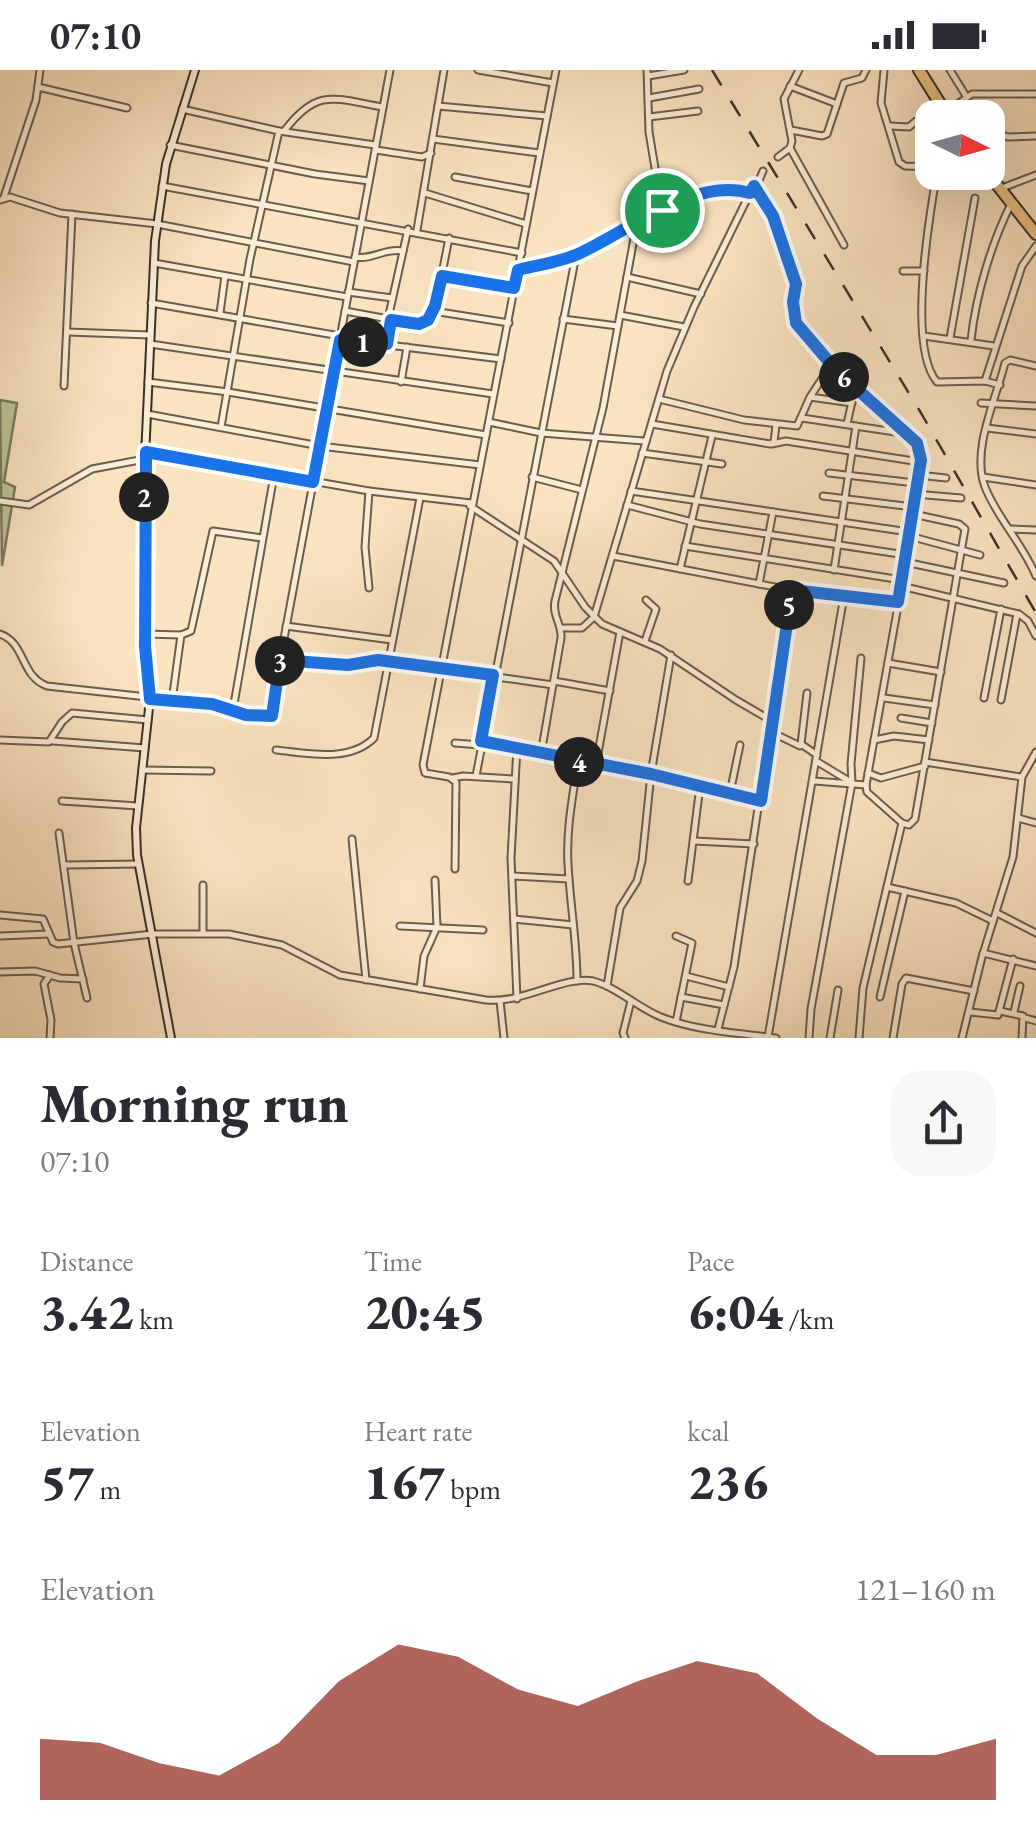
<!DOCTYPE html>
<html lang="en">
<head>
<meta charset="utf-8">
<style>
  :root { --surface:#fff; --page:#f7f7f7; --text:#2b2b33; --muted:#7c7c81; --accent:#8f2418 }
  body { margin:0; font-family:"EB Garamond",serif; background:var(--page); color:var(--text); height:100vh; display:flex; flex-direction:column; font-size:38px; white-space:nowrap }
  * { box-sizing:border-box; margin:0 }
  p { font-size:32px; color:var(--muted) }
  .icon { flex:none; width:55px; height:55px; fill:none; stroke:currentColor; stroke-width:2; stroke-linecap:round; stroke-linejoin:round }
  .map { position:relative; height:968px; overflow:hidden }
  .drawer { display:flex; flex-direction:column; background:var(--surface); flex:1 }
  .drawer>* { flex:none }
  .needle { width:65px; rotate:95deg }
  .buttons { position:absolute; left:915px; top:30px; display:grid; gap:20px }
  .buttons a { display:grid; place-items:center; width:90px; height:90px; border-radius:20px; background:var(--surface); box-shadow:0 10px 40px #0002; font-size:50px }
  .pin { position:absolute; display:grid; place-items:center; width:85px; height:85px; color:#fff; margin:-42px; border:5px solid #fff; border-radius:50%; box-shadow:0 2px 10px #0007 }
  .km { position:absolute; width:50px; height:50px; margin:-25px; border-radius:50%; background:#222; color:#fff; font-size:28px; line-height:50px; text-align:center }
  .round { display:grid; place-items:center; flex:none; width:105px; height:105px; border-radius:30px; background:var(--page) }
  .head { display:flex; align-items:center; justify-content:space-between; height:170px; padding:0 40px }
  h1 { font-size:55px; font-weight:800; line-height:75px }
  .stats { display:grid; grid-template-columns:repeat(3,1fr); gap:15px; height:170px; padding:10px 40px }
  .stats div { display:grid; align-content:center }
  .stats b { font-size:50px; font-weight:800 }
  .stats small { font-size:28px; font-weight:400 }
  .stats p { font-size:28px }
  .chart { height:280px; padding:20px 40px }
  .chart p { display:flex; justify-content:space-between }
  .chart svg { width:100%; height:180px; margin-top:10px; fill:var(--accent); opacity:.7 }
  .status { display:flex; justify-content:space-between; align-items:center; height:70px; padding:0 50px; background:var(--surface); direction:ltr }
  .status svg { height:28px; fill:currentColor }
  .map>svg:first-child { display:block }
  .green { fill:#bcc494; stroke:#7b7a5e; stroke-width:2.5 }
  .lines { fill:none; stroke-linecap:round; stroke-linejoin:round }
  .street-casing { stroke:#6a5d4e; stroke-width:9 }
  .secondary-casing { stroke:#3a3028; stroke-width:10 }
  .highway-casing { stroke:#3a3028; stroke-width:14 }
  .street { stroke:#fcedd7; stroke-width:5 }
  .secondary { stroke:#fcedd7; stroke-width:6 }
  .highway { stroke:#edc280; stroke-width:10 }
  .rail { stroke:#3a3028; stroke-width:2.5; stroke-dasharray:18 18; stroke-linecap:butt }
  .route-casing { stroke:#fff; stroke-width:20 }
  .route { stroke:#1a73e8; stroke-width:12 }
</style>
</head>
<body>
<div class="status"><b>07:10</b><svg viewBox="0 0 49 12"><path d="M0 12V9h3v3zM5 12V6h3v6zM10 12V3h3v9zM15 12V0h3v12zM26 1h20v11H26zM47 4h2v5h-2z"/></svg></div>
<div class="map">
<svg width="1036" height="968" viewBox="0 0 1036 968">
  <rect width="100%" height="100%" fill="#fae3c1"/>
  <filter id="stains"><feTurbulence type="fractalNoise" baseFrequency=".002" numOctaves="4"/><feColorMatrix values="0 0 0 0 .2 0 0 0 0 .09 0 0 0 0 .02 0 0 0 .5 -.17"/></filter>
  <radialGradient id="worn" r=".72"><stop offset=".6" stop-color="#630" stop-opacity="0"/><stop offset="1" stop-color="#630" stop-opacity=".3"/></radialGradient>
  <path class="green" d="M 0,330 L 17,333 L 4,412 L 15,417 L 2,496 Z"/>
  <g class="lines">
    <defs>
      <g id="street">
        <path d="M 478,0 L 553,13"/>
        <path d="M 647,0 L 649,62 L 662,140"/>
        <path d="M 884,0 L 881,33 L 899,92 L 905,96 L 932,97"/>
        <path d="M 950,0 L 966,26"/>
        <path d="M 648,6 L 684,0"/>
        <path d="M 790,16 L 837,34"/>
        <path d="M 38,17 L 127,38"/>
        <path d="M 649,28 L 699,19"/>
        <path d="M 438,36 L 547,46"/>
        <path d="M 182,39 L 279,61 L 375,75"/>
        <path d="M 946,42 L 972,24 L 1036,24"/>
        <path d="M 649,47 L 698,41"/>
        <path d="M 890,56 L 909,57 L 916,51 L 941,41"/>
        <path d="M 285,60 C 318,17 335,29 383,37"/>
        <path d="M 791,60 L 822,66 L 827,64 L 844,13 L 862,8 L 866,0"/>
        <path d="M 988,61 L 1008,67 L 1036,66"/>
        <path d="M 433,69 L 539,83"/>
        <path d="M 170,75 L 315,104 L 369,111"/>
        <path d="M 790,78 L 844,175"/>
        <path d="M 376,80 L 422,87 L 431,83"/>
        <path d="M 778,87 L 790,78 L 792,71 L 784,29 L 799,0"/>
        <path d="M 763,101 L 755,120 C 774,148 789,178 796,212 C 798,226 790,237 796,251 C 810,287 885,346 917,373 L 920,381 L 901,519 L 866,715 L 867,722 L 902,753 L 863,918 L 859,968"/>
        <path d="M 937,102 C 929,148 907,276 937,312 L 985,311 L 1000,315"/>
        <path d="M 455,107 L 532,121"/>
        <path d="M 162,116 L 522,183"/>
        <path d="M 1002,118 L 1036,105"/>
        <path d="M 425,123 L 526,154"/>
        <path d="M 4,127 L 36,30 L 40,0"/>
        <path d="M 0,130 L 10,127 L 60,143 L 157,154 L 354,192"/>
        <path d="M 417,160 L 444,0"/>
        <path d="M 355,187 C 374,190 383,178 403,181"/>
        <path d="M 154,193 L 347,227"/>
        <path d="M 518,200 L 576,185"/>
        <path d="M 903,201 L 924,201"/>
        <path d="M 442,205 L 515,219"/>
        <path d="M 627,207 L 701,224"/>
        <path d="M 348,222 L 392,228"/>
        <path d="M 151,233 L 340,266"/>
        <path d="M 345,241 L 410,253 L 427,250 L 437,229 L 449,168"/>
        <path d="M 433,241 L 509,253"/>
        <path d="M 220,243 L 225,206"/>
        <path d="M 620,245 L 684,257"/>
        <path d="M 388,249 L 408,159"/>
        <path d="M 563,249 L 618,256"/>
        <path d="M 68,262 L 150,265"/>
        <path d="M 924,266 L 994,276"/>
        <path d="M 950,268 L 975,128"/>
        <path d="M 340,269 L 501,289"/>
        <path d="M 971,270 C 976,225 991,174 1011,134"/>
        <path d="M 150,274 L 493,324"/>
        <path d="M 387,274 L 391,250"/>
        <path d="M 1036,296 L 1010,290 L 1005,293 C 996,329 971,380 985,417 C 997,448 1023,474 1036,506"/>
        <path d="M 985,311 L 1022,196 L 1036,176"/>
        <path d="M 148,312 L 228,322 L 486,365"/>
        <path d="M 401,312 L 407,277"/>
        <path d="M 64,316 L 72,144"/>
        <path d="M 810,327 L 852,333"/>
        <path d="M 659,329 L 744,350 L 797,356 L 810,327 L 831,295"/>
        <path d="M 981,333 L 1036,336"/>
        <path d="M 147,344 L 320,376 L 480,395"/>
        <path d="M 802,348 L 902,363"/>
        <path d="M 489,352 L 541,363 L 644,371"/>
        <path d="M 652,354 L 770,374 L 774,372 L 776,355"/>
        <path d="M 847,354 L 855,318"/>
        <path d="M 221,357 L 250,189 L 279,61"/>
        <path d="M 987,358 L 1036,364"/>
        <path d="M 772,374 L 786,371 L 920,392"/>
        <path d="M 146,382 L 369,421 L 471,433"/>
        <path d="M 642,383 L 722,394"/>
        <path d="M 829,403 L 915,413"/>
        <path d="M 918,405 L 946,408"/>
        <path d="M 532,407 L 582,420"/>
        <path d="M 983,407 L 1036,415"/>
        <path d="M 369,421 L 365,477 L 369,518"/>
        <path d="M 631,421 L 909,462"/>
        <path d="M 915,424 L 961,428"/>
        <path d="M 823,426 L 913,437"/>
        <path d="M 0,431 L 29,435 L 92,399 L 145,389"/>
        <path d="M 627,435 L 700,454 L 906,485"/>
        <path d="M 470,436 L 554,491 L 585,537 L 602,554 L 660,579 L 736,630 L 772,651"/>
        <path d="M 1011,459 L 1036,460"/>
        <path d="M 909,466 L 980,485"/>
        <path d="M 685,476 L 902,510"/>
        <path d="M 613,486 L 791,520"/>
        <path d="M 905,492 L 1004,513"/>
        <path d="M 680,499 L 712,366"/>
        <path d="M 834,500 L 856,356"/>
        <path d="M 759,514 L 773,442"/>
        <path d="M 901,516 L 1019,544 L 1028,551 L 1036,566"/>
        <path d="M 286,556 L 392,570"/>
        <path d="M 561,558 L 582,558 L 594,547 L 667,301 L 694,237 L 750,123"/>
        <path d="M 0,564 C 26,573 20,606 47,616 L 211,634 L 258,647 L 274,644 L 280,590 L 390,0"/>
        <path d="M 145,564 L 181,565 L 191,561 L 213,461 L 262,468"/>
        <path d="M 645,571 L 656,539 L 646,530"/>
        <path d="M 280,590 L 348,595 L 378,590 L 553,615"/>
        <path d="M 888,593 L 941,602"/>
        <path d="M 554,611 L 610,621"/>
        <path d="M 807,623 L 801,674 L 817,685"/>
        <path d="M 884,628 L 935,635"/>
        <path d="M 984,628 L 1001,539"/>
        <path d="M 1001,630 L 1017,544"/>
        <path d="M 172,631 L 181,565"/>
        <path d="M 233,640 L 274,405"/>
        <path d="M 901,648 L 932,653"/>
        <path d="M 771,662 L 800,676"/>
        <path d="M 0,670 L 49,672 L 62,652 L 72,643 L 148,650"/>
        <path d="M 874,670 L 894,666 L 929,670"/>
        <path d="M 53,671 L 145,678"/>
        <path d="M 481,671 L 651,704 L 761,731"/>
        <path d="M 455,673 L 480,675"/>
        <path d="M 517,677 L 511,788 L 517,929"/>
        <path d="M 276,680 C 308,683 349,693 374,668 L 420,428"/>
        <path d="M 541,684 L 561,568 C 562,554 552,546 555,531 L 603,338 L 637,152"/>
        <path d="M 816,691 L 849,711"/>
        <path d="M 925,692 L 1021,707"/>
        <path d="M 596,694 L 620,562"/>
        <path d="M 142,700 L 211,701"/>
        <path d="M 868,703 L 881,708 L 925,696"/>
        <path d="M 476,706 L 576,185 C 620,161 700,107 750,123"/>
        <path d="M 453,708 L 463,706 L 513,709"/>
        <path d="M 814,711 L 866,715"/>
        <path d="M 730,723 L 740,675"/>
        <path d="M 62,731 L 138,736"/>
        <path d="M 1018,748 L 1036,753"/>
        <path d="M 902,753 L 909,755 L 915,749 L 965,459 L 959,454 L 913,444"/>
        <path d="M 59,763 L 74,873 L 87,928"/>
        <path d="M 352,769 L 366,910"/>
        <path d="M 694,771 L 754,774"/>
        <path d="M 66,795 L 138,794"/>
        <path d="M 455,799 L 456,712 L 449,707 L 425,703 L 423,695 L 556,0"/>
        <path d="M 513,806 L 569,809"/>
        <path d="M 688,811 L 700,716"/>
        <path d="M 887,817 L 956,833 L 993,851"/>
        <path d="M 997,843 L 1036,863"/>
        <path d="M 0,845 L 43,849 L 53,872 L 58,874 L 153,864 L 229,864 L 282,875 L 340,905 L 486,930 C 522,934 565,905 593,911 C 617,917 638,938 661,947 C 696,961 739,963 776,968"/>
        <path d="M 514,849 L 573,855"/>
        <path d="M 400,856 L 483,860"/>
        <path d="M 203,863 L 203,815"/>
        <path d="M 0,866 L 49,864"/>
        <path d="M 983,883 L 1036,896"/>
        <path d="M 0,902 L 35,901 L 60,908 L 83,909"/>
        <path d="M 50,905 L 44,914 L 51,950 L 50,968"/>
        <path d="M 686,906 L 729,917"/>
        <path d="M 577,911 C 577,871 570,834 568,794 C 566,759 573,725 578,691"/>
        <path d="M 607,916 L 620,838 L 637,811 L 642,791 L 651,704 L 671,585"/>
        <path d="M 420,919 L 424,886 L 437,857 L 435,810"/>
        <path d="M 681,927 L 724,935"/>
        <path d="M 880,927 L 905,821"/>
        <path d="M 500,931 L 504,968"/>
        <path d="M 1000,941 L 1023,946 L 1022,968"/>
        <path d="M 970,942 L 998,945 L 1013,889"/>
        <path d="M 1014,942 L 1020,916"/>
        <path d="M 1025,948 L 1036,951"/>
        <path d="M 676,952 L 692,873 L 676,866"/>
        <path d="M 718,959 L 734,897 L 791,520 L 899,533"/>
        <path d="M 768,967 L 844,526"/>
        <path d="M 625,968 L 623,963 L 631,931"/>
        <path d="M 809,968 L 811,939 L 852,713 L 851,694 L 861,588"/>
        <path d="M 830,968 L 838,920"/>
        <path d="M 893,968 L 902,914 L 906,908 L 974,921"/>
        <path d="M 962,968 L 982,887 L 1013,787 L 1022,707 L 1036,682"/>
      </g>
      <path id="secondary" d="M 171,968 L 137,785 L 136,758 L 150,629 L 145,576 L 144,408 L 155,171 L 166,94 L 195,0"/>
      <g id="highway">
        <path d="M 919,0 L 949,48"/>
        <path d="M 987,102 L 1036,164"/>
      </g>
    </defs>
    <use href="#street" class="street-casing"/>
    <use href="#secondary" class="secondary-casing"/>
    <use href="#highway" class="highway-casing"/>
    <use href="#street" class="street"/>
    <use href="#secondary" class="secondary"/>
    <use href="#highway" class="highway"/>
    <path class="rail" d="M 712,0 L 921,343 L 1036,543"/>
  </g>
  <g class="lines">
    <defs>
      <path id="route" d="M 754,116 L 773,146 L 796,214 L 793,232 L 796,253 L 837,301 L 917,373 L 921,390 L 898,532 L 792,520 L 761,731 L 651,704 L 481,671 L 493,605 L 378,590 L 348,595 L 280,590 L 272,646 L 246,645 L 212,634 L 150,629 L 145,576 L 146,382 L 313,412 L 340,270 L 387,274 L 391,250 L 419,254 L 428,250 L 435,236 L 442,206 L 514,218 L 518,200 C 538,195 560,192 578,184 C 627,162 695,106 750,123 Z"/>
    </defs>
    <use href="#route" class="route-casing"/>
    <use href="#route" class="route"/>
  </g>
  <rect width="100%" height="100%" filter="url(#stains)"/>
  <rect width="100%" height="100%" fill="url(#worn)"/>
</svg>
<div class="buttons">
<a><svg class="needle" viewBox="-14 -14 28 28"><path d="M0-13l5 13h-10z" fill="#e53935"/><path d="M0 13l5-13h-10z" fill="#7c7c81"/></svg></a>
</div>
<div class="pin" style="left:662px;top:140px;background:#1e9e55"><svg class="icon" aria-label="arrive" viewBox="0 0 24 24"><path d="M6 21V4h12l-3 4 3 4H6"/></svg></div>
<b class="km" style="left:363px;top:272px">1</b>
<b class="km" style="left:144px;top:427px">2</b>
<b class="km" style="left:280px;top:591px">3</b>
<b class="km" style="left:579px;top:692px">4</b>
<b class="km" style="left:789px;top:535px">5</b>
<b class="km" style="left:844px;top:307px">6</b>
</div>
<section class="drawer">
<div class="head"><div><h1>Morning run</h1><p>07:10</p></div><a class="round"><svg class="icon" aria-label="share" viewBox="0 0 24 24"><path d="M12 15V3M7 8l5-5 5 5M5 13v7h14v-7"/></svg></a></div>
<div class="stats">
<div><p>Distance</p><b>3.42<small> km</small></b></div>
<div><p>Time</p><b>20:45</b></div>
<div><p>Pace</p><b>6:04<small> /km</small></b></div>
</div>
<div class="stats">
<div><p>Elevation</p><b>57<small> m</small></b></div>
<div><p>Heart rate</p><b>167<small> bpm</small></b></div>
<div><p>kcal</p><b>236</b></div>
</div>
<div class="chart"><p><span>Elevation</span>121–160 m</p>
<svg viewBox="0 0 160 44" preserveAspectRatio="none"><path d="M0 44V29L10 30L20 35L30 38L40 30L50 15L60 6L70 9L80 17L90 21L100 15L110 10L120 13L130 24L140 33L150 33L160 29V44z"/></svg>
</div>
</section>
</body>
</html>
